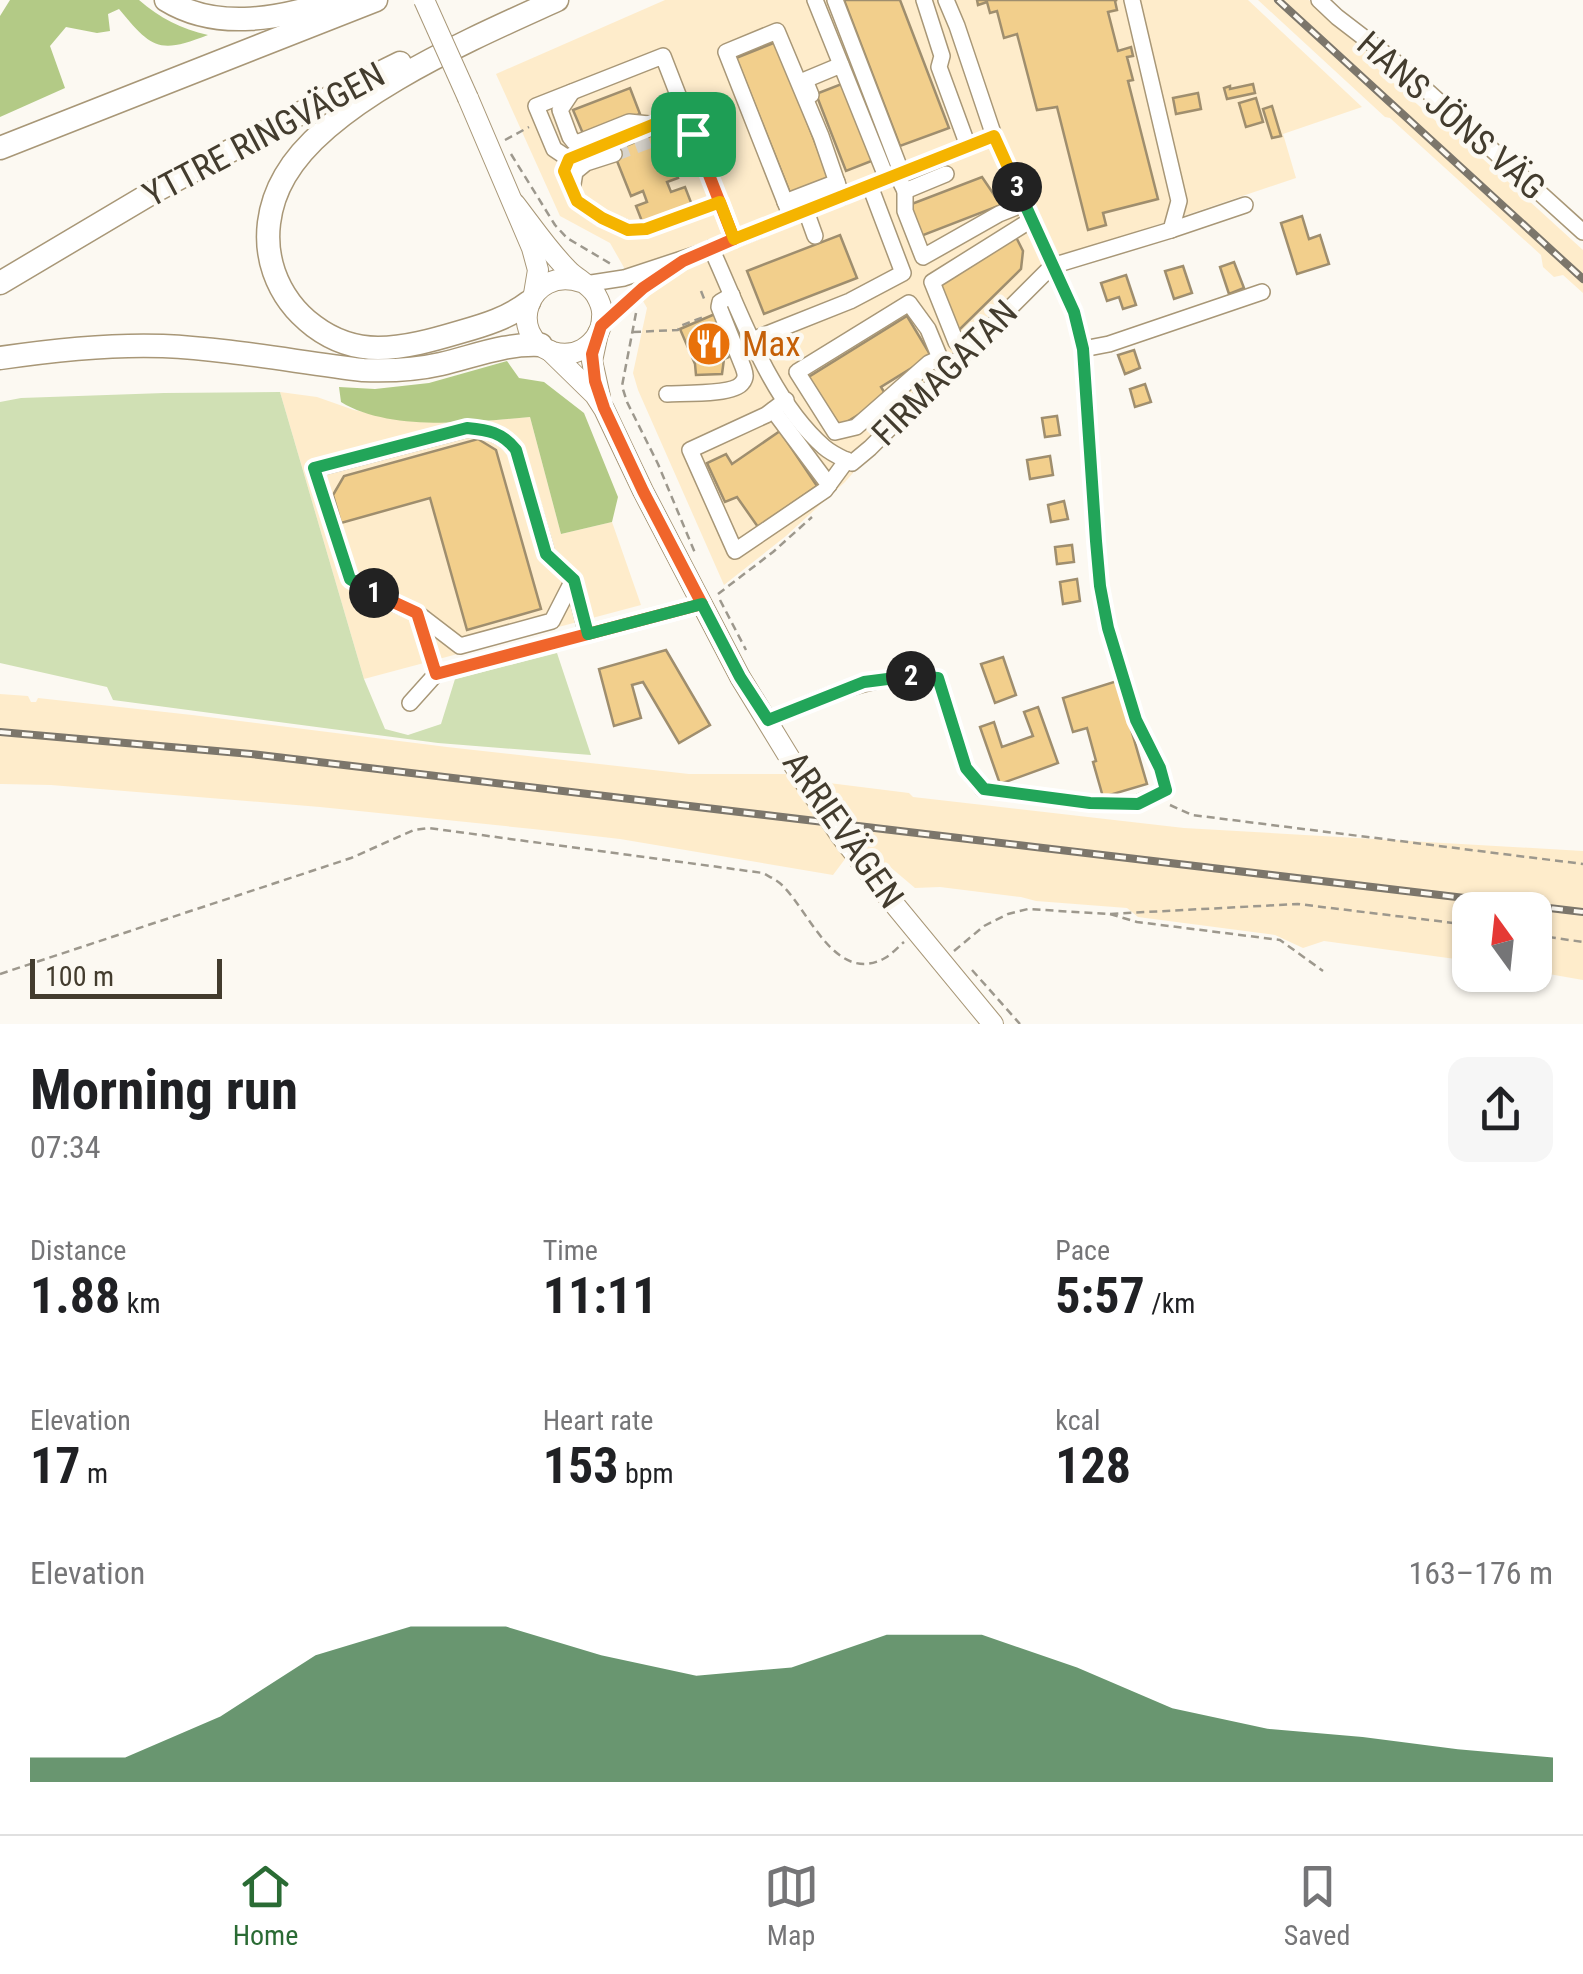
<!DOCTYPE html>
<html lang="en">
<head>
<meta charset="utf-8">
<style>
  :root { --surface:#fff; --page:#f6f6f6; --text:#202124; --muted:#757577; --line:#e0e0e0; --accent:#2a6b34 }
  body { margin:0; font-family:"Roboto Condensed",sans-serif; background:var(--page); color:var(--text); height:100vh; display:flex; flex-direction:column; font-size:38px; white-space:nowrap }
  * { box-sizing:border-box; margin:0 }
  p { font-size:32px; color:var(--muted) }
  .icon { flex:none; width:55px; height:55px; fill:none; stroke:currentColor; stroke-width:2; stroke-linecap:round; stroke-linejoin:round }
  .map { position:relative; height:1024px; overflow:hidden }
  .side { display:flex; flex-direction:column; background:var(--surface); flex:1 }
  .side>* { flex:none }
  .needle { width:65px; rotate:345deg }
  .buttons { position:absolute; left:1452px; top:892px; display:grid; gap:20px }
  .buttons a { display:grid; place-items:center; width:100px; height:100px; border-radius:20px; background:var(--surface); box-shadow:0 2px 8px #0004; font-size:50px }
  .scale { position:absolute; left:30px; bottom:25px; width:192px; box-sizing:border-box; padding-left:10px; border:5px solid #433c2e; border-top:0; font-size:28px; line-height:35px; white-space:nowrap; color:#433c2e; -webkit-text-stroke:8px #fcf9f2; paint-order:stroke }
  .pin { position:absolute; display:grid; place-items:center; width:85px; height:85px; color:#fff; margin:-42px; border-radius:20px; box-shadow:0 5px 15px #0006 }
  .km { position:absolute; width:50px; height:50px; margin:-25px; border-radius:50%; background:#222; color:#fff; font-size:28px; line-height:50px; text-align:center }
  .round { display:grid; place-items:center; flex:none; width:105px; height:105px; border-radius:20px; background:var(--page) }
  .headline { display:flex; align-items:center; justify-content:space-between; height:170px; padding:0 30px }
  h1 { font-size:55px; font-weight:700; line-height:75px }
  .stats { display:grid; grid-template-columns:repeat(3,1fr); gap:15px; height:170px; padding:10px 30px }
  .stats div { display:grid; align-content:center }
  .stats b { font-size:50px; font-weight:700 }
  .stats small { font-size:28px; font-weight:400 }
  .stats p { font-size:28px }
  .chart { height:280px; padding:20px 30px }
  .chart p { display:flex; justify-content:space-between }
  .chart svg { width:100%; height:180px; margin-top:10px; fill:var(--accent); opacity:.7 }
  .menu { display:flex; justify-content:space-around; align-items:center; height:140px; border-top:2px solid var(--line); background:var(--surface); font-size:28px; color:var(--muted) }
  .menu a { display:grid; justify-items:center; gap:5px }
  .menu .current { color:var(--accent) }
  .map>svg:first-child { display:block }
  .built { fill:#feeccb }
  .green { fill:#d0e0b4 }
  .forest { fill:#b3ca86 }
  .building { fill:#f2cf8c; stroke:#9f8e6e; stroke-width:2.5 }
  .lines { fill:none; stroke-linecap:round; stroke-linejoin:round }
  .minor-tunnel { stroke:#d7d3cb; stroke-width:15; stroke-dasharray:15 8; stroke-linecap:butt }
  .minor-casing { stroke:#a89777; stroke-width:18 }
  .major-casing { stroke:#a89777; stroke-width:22 }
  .highway-casing { stroke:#a89777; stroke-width:25 }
  .path { stroke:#9d988d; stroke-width:2.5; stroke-dasharray:8 5; stroke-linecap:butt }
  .minor { stroke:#fff; stroke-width:15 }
  .major { stroke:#fff; stroke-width:20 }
  .highway { stroke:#fff; stroke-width:22 }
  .rail-casing { stroke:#7c766b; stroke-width:8 }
  .rail { stroke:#fcf9f2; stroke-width:4; stroke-dasharray:11; stroke-linecap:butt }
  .major-bridge-casing { stroke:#a89777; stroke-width:22; stroke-linecap:butt }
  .major-bridge { stroke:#fff; stroke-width:20 }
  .split-1-casing { stroke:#fff; stroke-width:20 }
  .split-2-casing { stroke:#fff; stroke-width:20 }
  .split-3-casing { stroke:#fff; stroke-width:20 }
  .split-4-casing { stroke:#fff; stroke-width:20 }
  .split-1 { stroke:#f0652b; stroke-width:12 }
  .split-2 { stroke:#22a559; stroke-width:12 }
  .split-3 { stroke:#22a559; stroke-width:12 }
  .split-4 { stroke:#f5b400; stroke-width:12 }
  .labels { text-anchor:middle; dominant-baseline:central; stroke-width:9; stroke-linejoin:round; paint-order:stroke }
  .street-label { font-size:35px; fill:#433c2e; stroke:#fcf9f2 }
  .food-label { font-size:35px; fill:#c56008; stroke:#fcf9f2; text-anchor:start }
</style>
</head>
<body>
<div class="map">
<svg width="1583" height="1024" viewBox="0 0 1583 1024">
  <rect width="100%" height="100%" fill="#fcf9f2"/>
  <g class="built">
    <path d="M 665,0 L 1248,0 L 1362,107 L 1283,134 L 1296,178 L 1068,255 L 954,358 L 845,482 L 786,536 L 724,585 L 638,390 L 633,373 L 647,308 L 610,243 L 560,216 L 496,74 Z"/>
    <path d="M 1258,0 L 1309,0 L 1373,58 L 1370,62 L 1446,130 L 1449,128 L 1583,250 L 1583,293 L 1563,275 L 1554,277 L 1543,267 L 1541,255 L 1390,118 L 1385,117 Z"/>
    <path d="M 280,392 L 317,397 L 354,410 L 401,420 L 457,423 L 530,417 L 561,534 L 612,522 L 641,605 L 364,679 Z"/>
    <path d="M 0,694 L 28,696 L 31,702 L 36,702 L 38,698 L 192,715 L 447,747 L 689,774 L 786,774 L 829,783 L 909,793 L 913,797 L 1184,828 L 1583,851 L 1583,980 L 1543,973 L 1539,970 L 1535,971 L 1535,910 L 1470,910 L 1470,961 L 1324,941 L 1303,948 L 1275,935 L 1138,917 L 1127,908 L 1036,901 L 1021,897 L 940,887 L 915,888 L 889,866 L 845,859 L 833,875 L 620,839 L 533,829 L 320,807 L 51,785 L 2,784 L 0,784 Z"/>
  </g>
  <path class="green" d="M 280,392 L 364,679 L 385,729 L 408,735 L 441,724 L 455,679 L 557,653 L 591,755 L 438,743 L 113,700 L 107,687 L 0,663 L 0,402 L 21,398 L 164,393 Z"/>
  <g class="forest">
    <path d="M 10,0 L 139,0 C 160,18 181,29 208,35 C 159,54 152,49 119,9 L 108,14 L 110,31 L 97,33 L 66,27 L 50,46 L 65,88 L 0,117 L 0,16 Z"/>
    <path d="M 507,361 L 519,378 L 544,382 L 584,413 L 618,497 L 612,522 L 561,534 L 530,417 C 474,422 390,432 341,402 L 339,387 L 375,389 L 429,383 Z"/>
  </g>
  <g class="building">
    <path d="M 844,0 L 900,0 L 949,128 L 900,146 Z"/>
    <path d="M 977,0 L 1117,0 L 1115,1 L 1117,10 L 1108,12 L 1118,51 L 1131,47 L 1133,56 L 1127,57 L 1133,80 L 1128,81 L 1158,199 L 1103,213 L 1106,225 L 1088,230 L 1057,107 L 1037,110 L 1017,34 L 1004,38 L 997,11 L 990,13 L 987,2 L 978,5 Z"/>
    <path d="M 776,42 L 829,178 L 790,193 L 736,58 Z"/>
    <path d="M 844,83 L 874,160 L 846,171 L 816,94 Z"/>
    <path d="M 1253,84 L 1255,93 L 1227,99 L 1224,88 L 1230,86 L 1230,89 Z"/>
    <path d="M 630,88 L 640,114 L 584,136 L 573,110 Z"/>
    <path d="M 1198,93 L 1201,109 L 1176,114 L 1173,98 Z"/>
    <path d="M 1256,98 L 1263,122 L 1246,127 L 1239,103 Z"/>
    <path d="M 1272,106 L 1281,136 L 1272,138 L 1263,109 Z"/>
    <path d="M 660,132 L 678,178 L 667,182 L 671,192 L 685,187 L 692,205 L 643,224 L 636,206 L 647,202 L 643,191 L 631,196 L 613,151 Z"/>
    <path d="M 982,177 L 1001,205 L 921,236 L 909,205 Z"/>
    <path d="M 1302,216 L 1309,239 L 1320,235 L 1329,264 L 1297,274 L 1281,223 Z"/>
    <path d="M 840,235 L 857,278 L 764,314 L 747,271 Z"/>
    <path d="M 1016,237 L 1023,251 L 1021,269 L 958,331 L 938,284 Z"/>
    <path d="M 1234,262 L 1244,288 L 1229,294 L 1220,267 Z"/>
    <path d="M 1183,266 L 1192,293 L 1174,299 L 1165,271 Z"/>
    <path d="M 1126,275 L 1136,305 L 1123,309 L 1119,297 L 1107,301 L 1101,283 Z"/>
    <path d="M 715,314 L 733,355 L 724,359 L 722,374 L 696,375 L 695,364 L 680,329 Z"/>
    <path d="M 907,316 L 931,356 L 881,387 L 887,397 L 837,428 L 807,378 Z"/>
    <path d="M 1134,350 L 1140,368 L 1125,374 L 1118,355 Z"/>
    <path d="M 1145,384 L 1151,402 L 1135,407 L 1130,389 Z"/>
    <path d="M 1057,416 L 1060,435 L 1045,437 L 1042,418 Z"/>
    <path d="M 780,431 L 817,486 L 758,527 L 737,497 L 725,502 L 707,463 L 726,454 L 732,464 Z"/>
    <path d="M 478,439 L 496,450 L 541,609 L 467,630 L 430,498 L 341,523 L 333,495 L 344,476 Z"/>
    <path d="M 1050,456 L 1053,475 L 1030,479 L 1027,460 Z"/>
    <path d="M 1064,501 L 1068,519 L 1051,522 L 1048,505 Z"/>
    <path d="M 1072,545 L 1074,562 L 1057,564 L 1055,547 Z"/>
    <path d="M 1077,579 L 1080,601 L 1063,604 L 1060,582 Z"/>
    <path d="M 666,650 L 710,725 L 679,743 L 643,682 L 632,685 L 641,718 L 614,726 L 599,669 Z"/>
    <path d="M 1003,657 L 1016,695 L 995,703 L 981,664 Z"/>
    <path d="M 1117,681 L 1147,784 L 1103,797 L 1093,762 L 1096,761 L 1087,728 L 1073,732 L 1063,698 Z"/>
    <path d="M 1038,707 L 1058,763 L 1000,784 L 980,727 L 994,722 L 1002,747 L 1033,736 L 1024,712 Z"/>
  </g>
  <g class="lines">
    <path class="minor-tunnel" d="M 614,154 L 662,136"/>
    <defs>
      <g id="minor">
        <path d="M 815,0 L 887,179"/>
        <path d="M 835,0 L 902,174"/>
        <path d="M 924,0 L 942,56 L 939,67 L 968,146"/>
        <path d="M 1319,0 L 1337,17 L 1393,60 L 1583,232"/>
        <path d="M 572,92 L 560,110 L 570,137 L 574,142 L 579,142 L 629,122 L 649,124"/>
        <path d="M 811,95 L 805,80 L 841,65"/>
        <path d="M 685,112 L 569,159 L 554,149 L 536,106 L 663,56 L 734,239"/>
        <path d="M 662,136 L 679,132 L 693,135"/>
        <path d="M 569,159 L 564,171 L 577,201 L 601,218 L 628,229 L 646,229 L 720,202"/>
        <path d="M 901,183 L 905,191 L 946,174"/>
        <path d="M 572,190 L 575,172 L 586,163 L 614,154"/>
        <path d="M 905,191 L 905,211 L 923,257 L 999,214 L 1024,204"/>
        <path d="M 785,202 L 837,182"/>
        <path d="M 806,211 L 815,236"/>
        <path d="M 791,217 L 726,52 L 777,31 L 821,136 L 842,197"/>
        <path d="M 1171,230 L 1245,205"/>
        <path d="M 711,248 C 741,313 769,399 824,447 C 832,454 842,458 852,463 L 870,448 L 1052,266 L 1171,230 L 1179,201 L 1132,0"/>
        <path d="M 585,284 L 624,278 L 700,253 L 994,136"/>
        <path d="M 601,326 L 643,287 L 674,267"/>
        <path d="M 752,340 L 850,301 L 903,273 L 870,186"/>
        <path d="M 1083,349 L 1109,344 L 1262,292"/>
        <path d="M 966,352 L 956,342 L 932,282 L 1031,220"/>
        <path d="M 940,358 L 929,363 L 856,427 L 835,432 L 797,372 L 909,303 L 928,329 L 940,358 L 949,368"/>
        <path d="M 667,394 C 682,393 734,395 742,383 C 747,377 745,373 743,367 L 719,307 L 720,302 L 732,295"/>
        <path d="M 786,400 L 766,415 L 690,450 L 735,551 L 825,490 L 847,460"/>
        <path d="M 773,410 L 829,485"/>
        <path d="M 417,613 L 460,646 L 552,621 L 573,580"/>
        <path d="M 436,674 L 417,613 L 386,600 L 350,579 L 314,469 L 467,429 C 488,430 501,433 516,450 L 547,554 L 573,580 L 587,634"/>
        <path d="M 410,703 L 436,674 L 702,604"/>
        <path d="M 767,721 C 824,698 875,670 938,678 L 966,768 L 983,789 L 1090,803 L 1138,803 L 1166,790 L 1160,768 L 1136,720 L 1108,628 L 1100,586 L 1096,541 L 1083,349 L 1074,311 L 994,136 L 957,26 L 946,0"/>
      </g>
      <g id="major">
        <path d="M 468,98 L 532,248 L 538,270 L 534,294"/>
        <path d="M 515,204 C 532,226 548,250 568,270 C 577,279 590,285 596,295 C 600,302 603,310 602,317 C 602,331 594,342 583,349 C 574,354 563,355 553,352 C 505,336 528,265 581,282"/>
        <path d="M 598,333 L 592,361 L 600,397"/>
        <path d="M 550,351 L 595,395 L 604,409 L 643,491 L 740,677 L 800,775"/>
        <path d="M 885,893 L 993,1024"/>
      </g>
      <g id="highway">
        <path d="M 166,0 C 218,32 283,18 337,0"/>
        <path d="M 0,148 L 376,0"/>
        <path d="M 0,283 L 155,191 L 329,98 L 400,63"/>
        <path d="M 529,302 C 508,318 485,325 460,332 C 433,340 405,348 378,348 C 331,348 289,315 274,272 C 263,240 268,205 285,176 C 329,99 478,36 557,0"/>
        <path d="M 0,358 C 54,350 108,344 163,346 C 230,349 296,362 363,370 C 390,371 415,370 441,364 C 475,356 506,343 541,345"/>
      </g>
    </defs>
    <use href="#minor" class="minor-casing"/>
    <use href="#major" class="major-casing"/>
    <use href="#highway" class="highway-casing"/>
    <g class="path">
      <path d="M 505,140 L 529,127"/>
      <path d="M 511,154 L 555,225 L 567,238 L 611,264"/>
      <path d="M 701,291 L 705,301"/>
      <path d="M 636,313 L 622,386 L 627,402 L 658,464 L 695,553"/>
      <path d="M 633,332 L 678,330 L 680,326 L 706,316"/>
      <path d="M 718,594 L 773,552 L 812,517"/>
      <path d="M 720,600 L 746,650"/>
      <path d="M 1170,805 L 1192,815 L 1583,864"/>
      <path d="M 1110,914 L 1137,922 L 1280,940 L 1323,971"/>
      <path d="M 1535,935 L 1583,942"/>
      <path d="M 954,951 L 984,926 L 1008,914 L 1028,909 L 1108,914 L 1298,904 L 1470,925"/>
      <path d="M 972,970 L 1020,1024"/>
      <path d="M 0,974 L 351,858 L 414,830 L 429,828 L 763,873 C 770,877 777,880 783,886 C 810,913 836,985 885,958 C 892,954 898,947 904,942"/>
    </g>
    <use href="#minor" class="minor"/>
    <use href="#major" class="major"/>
    <use href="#highway" class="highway"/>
    <defs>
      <g id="rail">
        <path d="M 1278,0 L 1583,279"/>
        <path d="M 0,732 L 251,754 L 1583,912"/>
      </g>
    </defs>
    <use href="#rail" class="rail-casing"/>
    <use href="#rail" class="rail"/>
    <defs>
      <g id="major-bridge">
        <path d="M 424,0 L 468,98"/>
        <path d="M 800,775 L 841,836 L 885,893"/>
      </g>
    </defs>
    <use href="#major-bridge" class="major-bridge-casing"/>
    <use href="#major-bridge" class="major-bridge"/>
  </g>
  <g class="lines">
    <defs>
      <path id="split-1" d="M 374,593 L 417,613 L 436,674 L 702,604 L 643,491 L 604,408 L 595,381 L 592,354 L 601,326 L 643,288 L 683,261 L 734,239 L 693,134"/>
      <path id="split-2" d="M 374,593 L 350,579 L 314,468 L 467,428 C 488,430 502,432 516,450 L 546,554 L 574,580 L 588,634 L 702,604 L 740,677 L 768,720 L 864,682 L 911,676"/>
      <path id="split-3" d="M 911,676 L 938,678 L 966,768 L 984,789 L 1090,803 L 1138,804 L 1166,790 L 1160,768 L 1136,720 L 1108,628 L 1100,586 L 1096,541 L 1083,349 L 1074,312 L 1017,187"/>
      <path id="split-4" d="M 693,134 L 684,112 L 569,159 L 564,171 L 577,201 L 602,218 L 628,230 L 646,229 L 720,202 L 734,239 L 994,136 L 1017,187"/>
    </defs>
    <use href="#split-1" class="split-1-casing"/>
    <use href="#split-2" class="split-2-casing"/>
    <use href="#split-3" class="split-3-casing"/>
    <use href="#split-4" class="split-4-casing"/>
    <use href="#split-1" class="split-1"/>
    <use href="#split-2" class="split-2"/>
    <use href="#split-3" class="split-3"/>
    <use href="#split-4" class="split-4"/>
  </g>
  <defs>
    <symbol id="restaurant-disc" viewBox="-11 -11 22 22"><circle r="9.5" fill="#e8710a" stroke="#fcf9f2"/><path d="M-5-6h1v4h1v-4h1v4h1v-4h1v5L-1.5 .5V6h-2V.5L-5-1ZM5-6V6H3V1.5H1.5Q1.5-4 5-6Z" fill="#fff"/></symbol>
  </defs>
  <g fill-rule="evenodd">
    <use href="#restaurant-disc" x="684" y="319" width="50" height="50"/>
  </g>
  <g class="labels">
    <g class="street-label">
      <text transform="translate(1451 116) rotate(41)">HANS JÖNS VÄG</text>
      <text transform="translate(264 135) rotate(-28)">YTTRE RINGVÄGEN</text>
      <text transform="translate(945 373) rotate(-45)">FIRMAGATAN</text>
      <text transform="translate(843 830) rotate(55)">ARRIEVÄGEN</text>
    </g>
    <g class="food-label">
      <text x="742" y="344">Max</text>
    </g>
  </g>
</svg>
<div class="buttons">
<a><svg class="needle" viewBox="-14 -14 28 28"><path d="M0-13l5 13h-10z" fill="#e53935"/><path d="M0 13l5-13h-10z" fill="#757577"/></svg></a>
</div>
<div class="scale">100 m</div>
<div class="pin" style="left:693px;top:134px;background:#1e9e55"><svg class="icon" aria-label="arrive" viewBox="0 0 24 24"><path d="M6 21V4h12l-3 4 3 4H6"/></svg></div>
<b class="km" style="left:374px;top:593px">1</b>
<b class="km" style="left:911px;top:676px">2</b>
<b class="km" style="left:1017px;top:187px">3</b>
</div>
<section class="side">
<div class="headline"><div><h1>Morning run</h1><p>07:34</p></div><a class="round"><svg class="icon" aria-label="share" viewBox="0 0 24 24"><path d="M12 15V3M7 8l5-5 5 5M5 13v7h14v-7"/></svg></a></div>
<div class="stats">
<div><p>Distance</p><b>1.88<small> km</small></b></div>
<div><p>Time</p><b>11:11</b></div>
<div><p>Pace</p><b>5:57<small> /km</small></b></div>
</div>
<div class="stats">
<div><p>Elevation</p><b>17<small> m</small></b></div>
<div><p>Heart rate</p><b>153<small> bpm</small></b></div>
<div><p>kcal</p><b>128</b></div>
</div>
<div class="chart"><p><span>Elevation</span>163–176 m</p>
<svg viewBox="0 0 160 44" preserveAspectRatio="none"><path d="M0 44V38L10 38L20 28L30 13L40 6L50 6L60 13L70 18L80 16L90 8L100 8L110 16L120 26L130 31L140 33L150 36L160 38V44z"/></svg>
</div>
</section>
<nav class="menu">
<a class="current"><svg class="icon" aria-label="home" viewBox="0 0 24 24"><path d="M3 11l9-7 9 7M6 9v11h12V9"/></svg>Home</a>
<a><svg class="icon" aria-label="map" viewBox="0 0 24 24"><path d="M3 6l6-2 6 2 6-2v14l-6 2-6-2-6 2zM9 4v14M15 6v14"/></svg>Map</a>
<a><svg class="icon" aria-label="saved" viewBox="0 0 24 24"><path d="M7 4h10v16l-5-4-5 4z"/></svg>Saved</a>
</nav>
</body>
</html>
